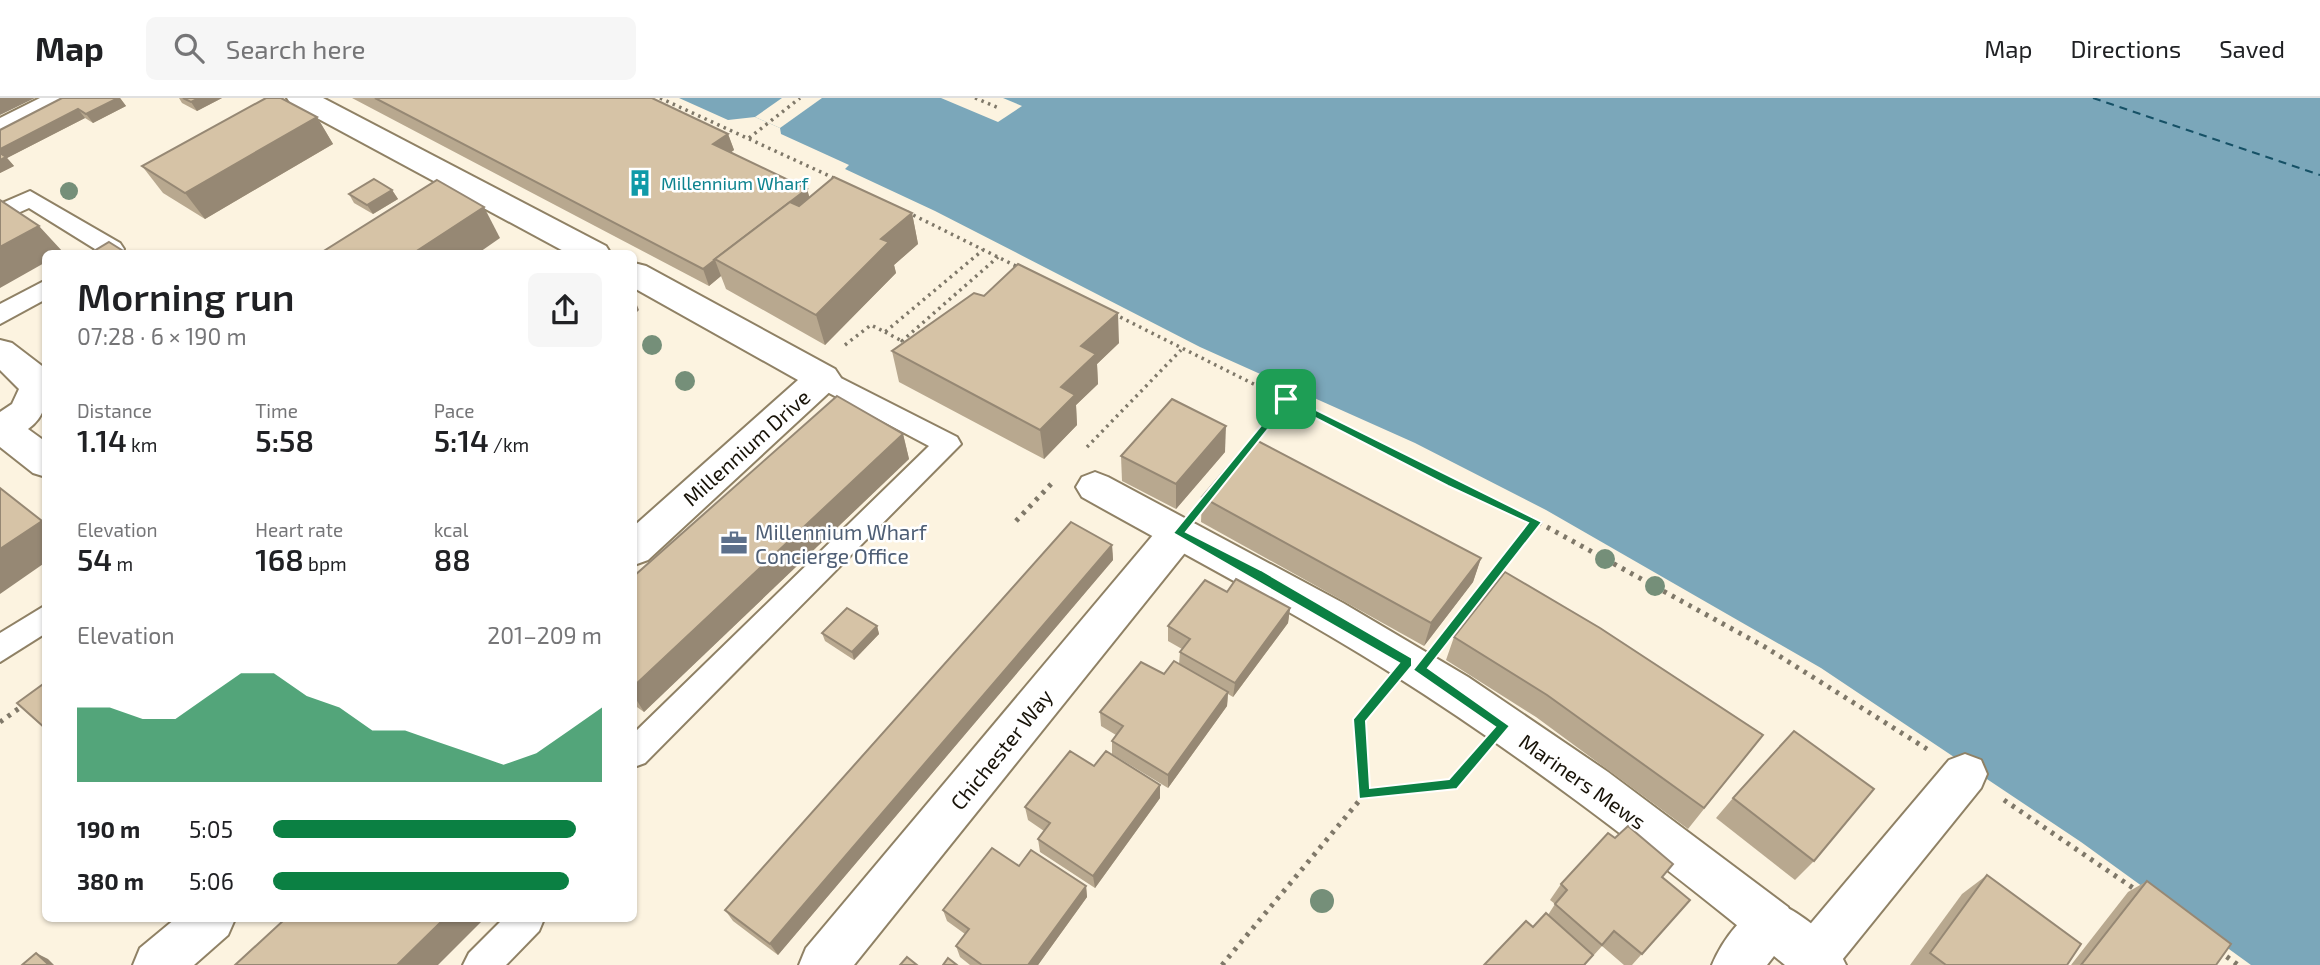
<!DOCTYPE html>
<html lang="en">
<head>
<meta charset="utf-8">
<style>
  :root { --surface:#fff; --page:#f6f6f6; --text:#202124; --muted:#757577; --line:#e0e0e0; --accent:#0b8043 }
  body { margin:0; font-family:"Exo 2",sans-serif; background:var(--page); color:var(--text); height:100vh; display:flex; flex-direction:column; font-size:26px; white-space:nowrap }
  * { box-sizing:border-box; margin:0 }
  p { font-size:23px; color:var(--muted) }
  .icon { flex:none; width:38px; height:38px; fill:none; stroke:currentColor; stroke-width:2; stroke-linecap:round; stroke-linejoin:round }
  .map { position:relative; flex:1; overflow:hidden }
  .drawer { position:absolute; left:42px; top:152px; width:595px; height:672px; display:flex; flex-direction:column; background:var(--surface); border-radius:10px; box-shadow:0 2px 5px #0004 }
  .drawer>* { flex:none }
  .pin { position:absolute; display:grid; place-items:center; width:60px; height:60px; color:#fff; margin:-30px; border-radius:14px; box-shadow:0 4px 10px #0006 }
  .round { display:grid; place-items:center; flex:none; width:74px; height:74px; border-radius:10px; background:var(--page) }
  .overview { display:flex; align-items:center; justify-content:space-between; height:119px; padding:0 35px }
  h1 { font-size:38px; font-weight:600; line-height:52px }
  .stats { display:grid; grid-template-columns:repeat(3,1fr); gap:10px; height:119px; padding:7px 35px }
  .stats div { display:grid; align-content:center }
  .stats b { font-size:30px; font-weight:600 }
  .stats small { font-size:19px; font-weight:400 }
  .stats p { font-size:19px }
  .chart { height:196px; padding:14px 35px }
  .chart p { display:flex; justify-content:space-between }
  .chart svg { width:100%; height:126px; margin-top:7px; fill:var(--accent); opacity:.7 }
  ul { padding:0 35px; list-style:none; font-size:23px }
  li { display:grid; grid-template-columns:112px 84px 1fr; align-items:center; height:52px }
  li i { height:18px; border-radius:9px; background:var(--accent) }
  header { display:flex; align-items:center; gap:42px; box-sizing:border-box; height:98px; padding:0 35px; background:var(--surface); border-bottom:2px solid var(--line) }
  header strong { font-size:33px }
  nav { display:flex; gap:38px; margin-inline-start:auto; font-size:24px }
  .search { width:490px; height:63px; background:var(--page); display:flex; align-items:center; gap:18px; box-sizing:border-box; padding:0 24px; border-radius:10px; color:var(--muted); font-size:26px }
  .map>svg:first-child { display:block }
  .water { fill:#7ba7ba }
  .pier { fill:#fcf3e0 }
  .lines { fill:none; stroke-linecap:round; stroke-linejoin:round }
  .ferry { stroke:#165166; stroke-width:2; stroke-dasharray:8 6; stroke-linecap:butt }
  .service-casing { stroke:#8f8165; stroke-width:4 }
  .pedestrian-casing { stroke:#8f8165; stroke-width:4 }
  .minor-casing { stroke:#8f8165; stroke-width:4 }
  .path-far1 { stroke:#7f7869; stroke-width:3.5; stroke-dasharray:2.5 4.5; stroke-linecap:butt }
  .path { stroke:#7f7869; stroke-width:5; stroke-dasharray:3.5 6; stroke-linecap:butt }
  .service { fill:#fff; fill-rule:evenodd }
  .pedestrian { fill:#fff; fill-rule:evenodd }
  .minor { fill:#fff; fill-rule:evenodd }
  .tree { fill:#758f79 }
  .wall { fill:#b8a88f }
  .shaded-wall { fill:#968874 }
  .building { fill:#d6c3a6; stroke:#968874; stroke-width:2 }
  .route { fill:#0b8043; stroke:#fff; stroke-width:2; fill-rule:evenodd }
  .labels { text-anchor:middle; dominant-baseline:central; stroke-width:5; stroke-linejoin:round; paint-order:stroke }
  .far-culture-label { font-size:18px; fill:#0d838f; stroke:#fff; text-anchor:start }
  .street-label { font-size:21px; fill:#181308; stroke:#fff }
  .service-label { font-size:21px; fill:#4e5e75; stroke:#fff; text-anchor:start }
</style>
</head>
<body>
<header>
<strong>Map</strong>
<div class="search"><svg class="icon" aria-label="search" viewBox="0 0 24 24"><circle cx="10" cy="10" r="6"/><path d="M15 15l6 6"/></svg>Search here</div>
<nav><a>Map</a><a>Directions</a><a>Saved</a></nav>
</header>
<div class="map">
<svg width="2320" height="867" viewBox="0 0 2320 867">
  <rect width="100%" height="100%" fill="#fcf3e0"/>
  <path class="water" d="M 679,0 L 2320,0 L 2320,867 L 2251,867 L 2081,744 L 1821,570 L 1546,412 L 1415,345 L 1200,249 L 935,113 L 845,71 L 849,67 L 781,36 L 780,30 L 755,19 L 728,22 Z"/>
  <g class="pier">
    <path d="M 782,0 L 822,0 L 780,30 L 755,19 Z"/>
    <path d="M 941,0 L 1003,0 L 1022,8 L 998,24 Z"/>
  </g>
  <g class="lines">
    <path class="ferry" d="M 2093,0 L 2320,77"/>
    <defs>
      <g id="service">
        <path d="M 40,0 L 66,0 L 63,4 L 0,36 L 0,20 Z"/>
        <path d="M 30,93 L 120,145 L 124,151 L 121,156 L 92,156 L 95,151 L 29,110 L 0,123 L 0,106 Z"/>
        <path d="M 46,182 L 46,201 L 0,226 L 0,206 Z"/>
        <path d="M 823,271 L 957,339 L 961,346 L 645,665 L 634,669 L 634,635 L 929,348 L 814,287 L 810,280 L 814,273 Z"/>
        <path d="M 46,507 L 46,535 L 0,564 L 0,535 Z"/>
        <path d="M 503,821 L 544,821 L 539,833 L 506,867 L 463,867 L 469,855 Z"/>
      </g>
      <g id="pedestrian">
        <path d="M 1095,374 L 1108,379 L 1343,505 L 1468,579 L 1608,674 L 1788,809 L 1795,825 L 1788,841 L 1771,848 L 1754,841 C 1638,747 1518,655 1391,575 C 1291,512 1185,457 1082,399 L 1076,389 L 1082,379 Z"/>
        <path d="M 1965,656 L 1981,662 L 1987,676 L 1981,690 L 1838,867 L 1792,867 L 1789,860 L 1796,843 L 1949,662 Z"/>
      </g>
      <g id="minor">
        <path d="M 287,0 L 323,0 L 606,148 L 611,156 L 569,156 L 291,6 Z"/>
        <path d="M 634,165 L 646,168 L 835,271 L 841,280 L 835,289 L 648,462 L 634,467 L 634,428 L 798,282 L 634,190 Z"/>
        <path d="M 0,242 L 12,245 L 46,271 C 46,294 50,316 28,331 L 46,344 L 46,379 L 33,375 L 0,349 L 0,314 L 12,306 L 19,291 L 0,272 Z"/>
        <path d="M 1178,420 L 1192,424 L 1197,435 L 1192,446 L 854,867 L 799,867 L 806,850 L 1164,424 Z"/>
        <path d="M 1771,802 C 1799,813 1834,839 1846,867 L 1785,867 L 1774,858 L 1767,867 L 1712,867 C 1723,841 1744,813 1771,802 Z"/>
        <path d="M 175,821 L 235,821 L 228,837 L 194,867 L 133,867 L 140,850 Z"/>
      </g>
    </defs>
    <use href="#service" class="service-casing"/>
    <use href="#pedestrian" class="pedestrian-casing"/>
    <use href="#minor" class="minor-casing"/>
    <g class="path-far1">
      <path d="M 660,0 L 836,81"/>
      <path d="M 975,0 L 999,10"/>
      <path d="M 749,40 L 800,0"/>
      <path d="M 907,114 L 1022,171"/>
      <path d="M 1114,216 L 1439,379"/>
      <path d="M 885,234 L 902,243"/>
      <path d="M 909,246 L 902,243 L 998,159"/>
      <path d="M 845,247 L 871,227 L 885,234 L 983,152"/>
      <path d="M 1251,344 L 1286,301"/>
      <path d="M 1087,349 L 1181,252"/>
    </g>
    <g class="path">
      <path d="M 1435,377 L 1536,423 L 1765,549 L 1927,651"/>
      <path d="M 1016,423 L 1054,383"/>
      <path d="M 1446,538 L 1536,424"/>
      <path d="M 0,624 L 25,606"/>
      <path d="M 1364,697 L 1359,621 L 1380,597"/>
      <path d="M 2004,702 L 2139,794"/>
      <path d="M 2219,853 L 2238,867"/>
      <path d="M 1222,867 L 1364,697 L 1452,686 L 1473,662"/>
    </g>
    <use href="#service" class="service"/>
    <use href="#pedestrian" class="pedestrian"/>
    <use href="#minor" class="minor"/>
  </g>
  <g class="tree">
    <circle cx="69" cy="93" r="9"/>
    <circle cx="652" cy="247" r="10"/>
    <circle cx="685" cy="283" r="10"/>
    <circle cx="1605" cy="461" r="10"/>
    <circle cx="1655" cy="488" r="10"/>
    <circle cx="1322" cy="803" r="12"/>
  </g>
  <g class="wall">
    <path d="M 62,0 L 120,0 L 126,8 L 93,25 L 85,20 L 7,60 L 14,68 L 0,75 L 0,32 Z"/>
    <path d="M 179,0 L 222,0 L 197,13 L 182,5 Z"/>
    <path d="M 352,0 L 652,0 L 728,36 L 734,52 L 730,55 L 807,91 L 809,99 L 912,115 L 918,146 L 894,167 L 896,175 L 825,247 L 726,191 L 721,178 L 709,188 Z"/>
    <path d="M 317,19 L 333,46 L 205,121 L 163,95 L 142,68 Z"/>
    <path d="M 392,92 L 398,101 L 373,116 L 354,105 L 349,96 Z"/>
    <path d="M 984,198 L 1119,245 L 1097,266 L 1098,286 L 1076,307 L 1077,327 L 1044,361 L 899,284 L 892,253 Z"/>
    <path d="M 903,336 L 909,361 L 644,614 L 634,607 L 634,478 Z"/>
    <path d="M 1225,354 L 1176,411 L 1122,383 L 1121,358 Z"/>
    <path d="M 1202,399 L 1481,460 L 1473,484 L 1424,548 L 1201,424 Z"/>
    <path d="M 1112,447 L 1113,462 L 778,857 L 733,823 L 725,812 Z"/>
    <path d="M 1227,494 L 1290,510 L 1288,525 L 1233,599 L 1228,596 L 1227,608 L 1168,690 L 1112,656 L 1112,643 L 1116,637 L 1101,628 L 1100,614 L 1179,566 L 1180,554 L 1182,551 L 1168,543 L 1168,528 Z"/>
    <path d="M 877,528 L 879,536 L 854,562 L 825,543 L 822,535 Z"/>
    <path d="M 1454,539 L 1763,637 L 1688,731 L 1536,619 L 1446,562 Z"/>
    <path d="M 1160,700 L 1095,790 L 1040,754 L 1038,741 L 1044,733 L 1028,722 L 1025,709 Z"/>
    <path d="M 1733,700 L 1814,763 L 1795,782 L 1716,720 Z"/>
    <path d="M 1019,768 L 1086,788 L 1087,799 L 1038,867 L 970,867 L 960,859 L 956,848 L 965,836 L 947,823 L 943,812 Z"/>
    <path d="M 1987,777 L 2067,867 L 1910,867 L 1962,796 Z"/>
    <path d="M 1662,779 L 1690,802 L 1632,867 L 1624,867 L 1602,848 L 1585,867 L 1484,867 L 1548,817 L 1555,806 L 1550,802 L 1561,786 Z"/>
    <path d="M 2147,783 L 2216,867 L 2071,867 L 2128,794 Z"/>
  </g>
  <g class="shaded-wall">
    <path d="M 0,0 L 35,0 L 0,17 Z"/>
    <path d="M 118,0 L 120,0 L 126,8 L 93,25 L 86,16 Z"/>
    <path d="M 199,0 L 222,0 L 197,13 L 191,4 Z"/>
    <path d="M 78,11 L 85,20 L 7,60 L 14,68 L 0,75 L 0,51 Z"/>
    <path d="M 317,19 L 333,46 L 205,121 L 185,95 Z"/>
    <path d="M 728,36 L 734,52 L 719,63 L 713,46 Z"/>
    <path d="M 807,91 L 812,108 L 716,161 Z"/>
    <path d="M 392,92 L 398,101 L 373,116 L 367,107 Z"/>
    <path d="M 484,109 L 500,140 L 477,156 L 412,156 Z"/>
    <path d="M 912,115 L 918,146 L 894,167 L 896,175 L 825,247 L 816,217 L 881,141 Z"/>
    <path d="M 39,128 L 63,154 L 60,156 L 46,156 L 46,164 L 0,190 L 0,149 Z"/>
    <path d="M 715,162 L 721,178 L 709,188 L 703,171 Z"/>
    <path d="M 634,200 L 639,212 L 634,217 Z"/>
    <path d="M 1118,215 L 1119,245 L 1097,266 L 1098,286 L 1076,307 L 1077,327 L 1044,361 L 1040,332 L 1061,289 L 1081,248 Z"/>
    <path d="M 1226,328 L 1225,354 L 1176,411 L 1176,386 Z"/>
    <path d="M 903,336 L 909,361 L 644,614 L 634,598 L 634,588 Z"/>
    <path d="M 42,423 L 46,426 L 46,464 L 0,496 L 0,451 Z"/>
    <path d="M 1112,447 L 1113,462 L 778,857 L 770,846 Z"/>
    <path d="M 1481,460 L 1473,484 L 1424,548 L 1431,525 Z"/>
    <path d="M 1290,510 L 1288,525 L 1233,599 L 1235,585 Z"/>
    <path d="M 877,528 L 879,536 L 854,562 L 852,554 Z"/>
    <path d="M 1228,594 L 1227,608 L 1168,690 L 1168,677 Z"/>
    <path d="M 1160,687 L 1160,700 L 1095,790 L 1093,778 Z"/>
    <path d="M 1086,788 L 1087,799 L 1038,867 L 1028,867 Z"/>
    <path d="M 444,821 L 484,821 L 438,867 L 397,867 Z"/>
    <path d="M 36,855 L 48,861 L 54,867 L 49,867 Z"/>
  </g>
  <g class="building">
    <path d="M 62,0 L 118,0 L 86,16 L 78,11 L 0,51 L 0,32 Z"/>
    <path d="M 183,0 L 199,0 L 191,4 Z"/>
    <path d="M 266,0 L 281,0 L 317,19 L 185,95 L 142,68 Z"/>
    <path d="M 375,0 L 652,0 L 728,36 L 713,46 L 807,91 L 715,161 L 716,161 L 703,171 Z"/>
    <path d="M 0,55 L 6,59 L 0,62 Z"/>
    <path d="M 834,79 L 912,115 L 881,141 L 889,144 L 816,217 L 715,161 L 790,104 L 799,108 Z"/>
    <path d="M 374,81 L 392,92 L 367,107 L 349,96 Z"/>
    <path d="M 437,82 L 484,109 L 412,156 L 319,156 Z"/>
    <path d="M 0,102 L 39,128 L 0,149 Z"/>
    <path d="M 109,144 L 128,156 L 89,156 Z"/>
    <path d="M 1018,166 L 1118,215 L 1081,248 L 1096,256 L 1061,289 L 1075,297 L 1040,332 L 892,253 L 974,195 L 984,198 Z"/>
    <path d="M 837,298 L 903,336 L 634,588 L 634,478 Z"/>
    <path d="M 1172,301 L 1226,328 L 1176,386 L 1121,358 Z"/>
    <path d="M 1252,340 L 1481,460 L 1431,525 L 1202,399 Z"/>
    <path d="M 0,390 L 42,423 L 0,451 Z"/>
    <path d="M 1071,424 L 1112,447 L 770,846 L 725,812 Z"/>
    <path d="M 1505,474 L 1600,530 L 1763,637 L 1704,710 L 1547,597 L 1454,539 Z"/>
    <path d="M 1236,481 L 1290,510 L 1235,585 L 1180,554 L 1190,541 L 1168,528 L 1205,482 L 1227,494 Z"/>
    <path d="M 847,510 L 877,528 L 852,554 L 822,535 Z"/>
    <path d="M 1174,563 L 1228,594 L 1168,677 L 1112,643 L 1123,628 L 1100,614 L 1141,564 L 1164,576 Z"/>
    <path d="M 46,584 L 46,631 L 17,605 Z"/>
    <path d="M 1794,633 L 1874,691 L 1814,763 L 1733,700 Z"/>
    <path d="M 1070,653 L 1094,668 L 1106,653 L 1160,687 L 1093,778 L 1038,741 L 1050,725 L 1025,709 Z"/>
    <path d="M 1628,728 L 1673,766 L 1662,779 L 1690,802 L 1642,856 L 1614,833 L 1602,847 L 1555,806 L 1567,792 L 1561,786 L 1608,735 L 1615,740 Z"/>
    <path d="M 992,750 L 1019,768 L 1031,752 L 1086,788 L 1028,867 L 982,867 L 956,848 L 969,831 L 943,812 Z"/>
    <path d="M 1987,777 L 2081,846 L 2067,867 L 1946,867 L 1930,855 Z"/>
    <path d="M 2147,783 L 2231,846 L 2216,867 L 2081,867 Z"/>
    <path d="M 1546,815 L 1593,857 L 1584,867 L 1484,867 L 1526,823 L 1533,829 Z"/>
    <path d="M 285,821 L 444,821 L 397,867 L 235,867 Z"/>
    <path d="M 36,855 L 49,867 L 22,867 Z"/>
    <path d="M 907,859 L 917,867 L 900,867 Z"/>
    <path d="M 948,860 L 957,867 L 943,867 Z"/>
  </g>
  <path class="route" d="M 1286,297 L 1542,424 L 1428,570 L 1510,628 L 1457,691 L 1359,701 L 1353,621 L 1399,565 L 1173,435 ZM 1288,306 L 1448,388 L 1528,425 L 1413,572 L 1495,629 L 1449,681 L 1370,690 L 1366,623 L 1412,568 L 1412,560 L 1261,472 L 1186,434 Z"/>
  <defs>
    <symbol id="building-bare" viewBox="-9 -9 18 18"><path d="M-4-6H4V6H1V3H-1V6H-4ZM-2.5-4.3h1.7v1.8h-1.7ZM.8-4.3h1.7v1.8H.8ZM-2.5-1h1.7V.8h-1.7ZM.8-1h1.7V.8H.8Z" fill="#0f9aa8" stroke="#fff" stroke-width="2.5" paint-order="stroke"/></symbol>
    <symbol id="office-bare" viewBox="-9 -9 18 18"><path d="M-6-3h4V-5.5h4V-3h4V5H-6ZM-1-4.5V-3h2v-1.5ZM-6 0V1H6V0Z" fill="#5c6f8a" stroke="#fff" stroke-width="2.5" paint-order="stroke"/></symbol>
  </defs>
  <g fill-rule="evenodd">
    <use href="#building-bare" x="621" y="66" width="38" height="38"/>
    <use href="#office-bare" x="715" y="426" width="38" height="38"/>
  </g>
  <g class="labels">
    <g class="far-culture-label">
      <text x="661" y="85">Millennium Wharf</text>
    </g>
    <g class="street-label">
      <text transform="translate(746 349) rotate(-42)">Millennium Drive</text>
      <text transform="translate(1001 651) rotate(-51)">Chichester Way</text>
      <text transform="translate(1583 683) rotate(35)">Mariners Mews</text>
    </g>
    <g class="service-label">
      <text x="755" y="433">Millennium Wharf<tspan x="755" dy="24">Concierge Office</tspan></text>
    </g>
  </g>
</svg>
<div class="pin" style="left:1286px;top:301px;background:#1e9e55"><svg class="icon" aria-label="arrive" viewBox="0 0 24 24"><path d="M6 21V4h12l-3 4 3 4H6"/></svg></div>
<section class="drawer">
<div class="overview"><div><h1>Morning run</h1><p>07:28 · 6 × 190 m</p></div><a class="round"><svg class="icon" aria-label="share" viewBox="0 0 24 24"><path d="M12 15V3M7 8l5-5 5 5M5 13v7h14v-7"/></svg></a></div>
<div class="stats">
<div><p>Distance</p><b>1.14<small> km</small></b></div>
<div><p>Time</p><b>5:58</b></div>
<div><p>Pace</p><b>5:14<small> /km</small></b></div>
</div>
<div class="stats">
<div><p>Elevation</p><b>54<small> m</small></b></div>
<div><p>Heart rate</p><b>168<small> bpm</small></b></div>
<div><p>kcal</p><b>88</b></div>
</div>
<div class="chart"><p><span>Elevation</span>201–209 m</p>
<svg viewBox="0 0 160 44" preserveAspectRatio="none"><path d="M0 44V18L10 18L20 22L30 22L40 14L50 6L60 6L70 14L80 18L90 26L100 26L110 30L120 34L130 38L140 34L150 26L160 18V44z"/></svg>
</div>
<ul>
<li><b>190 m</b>5:05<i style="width:92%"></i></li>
<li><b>380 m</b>5:06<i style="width:90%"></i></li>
</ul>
</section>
</div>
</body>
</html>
